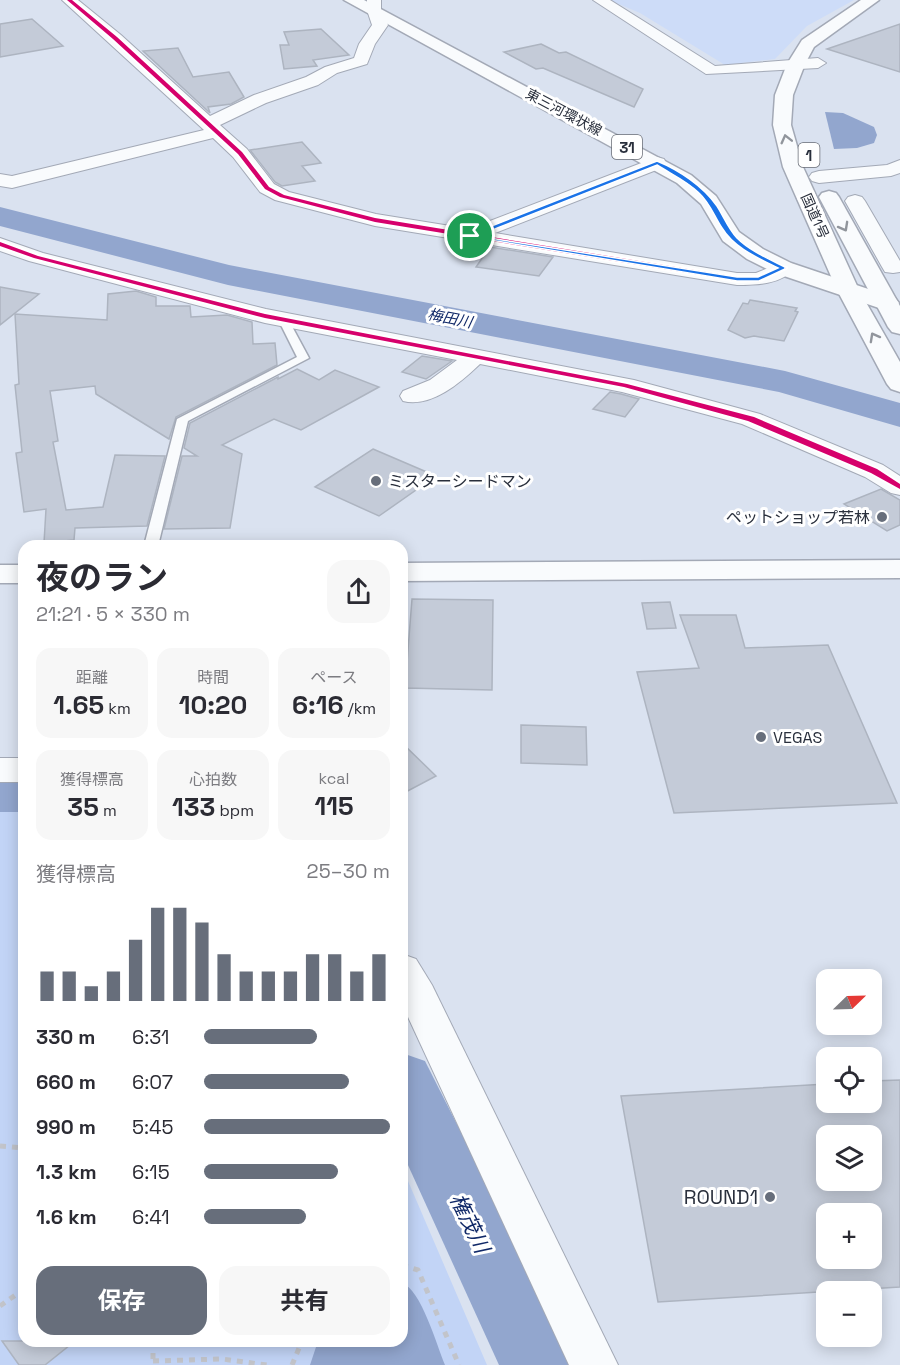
<!DOCTYPE html>
<html lang="ja">
<head>
<meta charset="utf-8">
<style>
  :root { --surface:#fff; --page:#f7f7f7; --text:#2b2b33; --muted:#7c7c81; --accent:#676e7b }
  body { margin:0; font-family:"Space Grotesk","Noto Sans JP",sans-serif; background:var(--page); color:var(--text); height:100vh; display:flex; flex-direction:column; font-size:22px; white-space:nowrap }
  * { box-sizing:border-box; margin:0 }
  p { font-size:20px; color:var(--muted) }
  .icon { flex:none; width:33px; height:33px; fill:none; stroke:currentColor; stroke-width:2; stroke-linecap:round; stroke-linejoin:round }
  .map { position:relative; flex:1; overflow:hidden }
  .side { position:absolute; left:18px; top:540px; width:390px; height:807px; display:flex; flex-direction:column; background:var(--surface); border-radius:18px; box-shadow:0 3px 15px #0003 }
  .side>* { flex:none }
  .needle { width:39px; rotate:67deg }
  .buttons { position:absolute; left:816px; top:969px; display:grid; gap:12px }
  .buttons a { display:grid; place-items:center; width:66px; height:66px; border-radius:12px; background:var(--surface); box-shadow:0 3px 15px #0003; font-size:30px }
  .pin { position:absolute; display:grid; place-items:center; width:51px; height:51px; color:#fff; margin:-26px; border:3px solid #fff; border-radius:50%; box-shadow:0 2px 6px #0007 }
  .round { display:grid; place-items:center; flex:none; width:63px; height:63px; border-radius:18px; background:var(--page) }
  .overview { display:flex; align-items:center; justify-content:space-between; height:102px; padding:0 18px }
  h1 { font-size:33px; font-weight:700; line-height:45px }
  .figures { display:grid; grid-template-columns:repeat(3,1fr); gap:9px; height:102px; padding:6px 18px }
  .figures div { display:grid; align-content:center; border-radius:15px; background:var(--page); text-align:center }
  .figures b { font-size:26px; font-weight:700 }
  .figures small { font-size:16px; font-weight:400 }
  .figures p { font-size:16px }
  .chart { height:168px; padding:12px 18px }
  .chart p { display:flex; justify-content:space-between }
  .chart svg { width:100%; height:108px; margin-top:6px; stroke:var(--accent); stroke-width:6 }
  .primary-button { display:flex; gap:12px; margin-top:auto; padding:12px 18px }
  .primary-button a { flex:1; height:69px; border-radius:18px; background:var(--accent); color:#fff; font-size:24px; font-weight:700; line-height:69px; text-align:center }
  .primary-button a+a { background:var(--page); color:var(--text) }
  ul { padding:0 18px; list-style:none; font-size:20px }
  li { display:grid; grid-template-columns:96px 72px 1fr; align-items:center; height:45px }
  li i { height:15px; border-radius:8px; background:var(--accent) }
  .map>svg:first-child { display:block }
  .built { fill:#cddcf8 }
  .green { fill:#c2d4f6 }
  .water { fill:#92a6ce }
  .lines { fill:none; stroke-linecap:round; stroke-linejoin:round }
  .river { fill:#92a6ce; fill-rule:evenodd }
  .building { fill:#c4cbd8; stroke:#adb4c0; stroke-width:1.5; fill-rule:evenodd }
  .lane-casing { stroke:#a3a9b6; stroke-width:3 }
  .street-casing { stroke:#a3a9b6; stroke-width:2 }
  .secondary-casing { stroke:#a3a9b6; stroke-width:3 }
  .primary-casing { stroke:#a3a9b6; stroke-width:3 }
  .highway-casing { stroke:#a3a9b6; stroke-width:3 }
  .path { stroke:#c2c4ca; stroke-width:5; stroke-dasharray:6 6; stroke-linecap:butt }
  .lane { fill:#f9fbfd; fill-rule:evenodd }
  .street { fill:#f9fbfd; fill-rule:evenodd }
  .secondary { fill:#f9fbfd; fill-rule:evenodd }
  .primary { fill:#f9fbfd; fill-rule:evenodd }
  .highway { fill:#f9fbfd; fill-rule:evenodd }
  .cycleway-casing { stroke:#fff; stroke-width:4 }
  .cycleway { fill:#d6006c; fill-rule:evenodd }
  .oneway { stroke:#91959c }
  .route { fill:#1a73e8; stroke:#fff; stroke-width:1.5; fill-rule:evenodd }
  .poi-dot { fill:#676e7b; stroke:#fff; stroke-width:2 }
  .labels { text-anchor:middle; dominant-baseline:central; stroke-width:6; stroke-linejoin:round; paint-order:stroke }
  .far-street-label { font-size:14px; fill:#292f3c; stroke:#fff }
  .shield { fill:#fff; stroke:#696d76; stroke-width:1.5 }
  .shield-label { font-size:15px; font-weight:bold; fill:#292f3c }
  .far-water-label { font-size:15px; font-style:italic; fill:#112968; stroke:#fff }
  .poi-label { font-size:16px; fill:#292f3c; stroke:#fff; text-anchor:start }
  .near-poi-label { font-size:20px; fill:#292f3c; stroke:#fff; text-anchor:end }
  .near-water-label { font-size:21px; font-style:italic; fill:#112968; stroke:#fff }
</style>
</head>
<body>
<div class="map">
<svg width="900" height="1365" viewBox="0 0 900 1365">
  <rect width="100%" height="100%" fill="#dae2f0"/>
  <path class="built" d="M 609,0 L 854,0 L 807,26 L 775,59 L 725,65 L 640,13 Z"/>
  <path class="green" d="M 0,809 L 24,811 L 24,1341 L 402,1341 L 402,1167 L 487,1365 L 0,1365 Z"/>
  <g class="water">
    <path d="M 825,112 L 843,113 L 874,127 L 877,135 L 874,143 L 857,148 L 834,149 Z"/>
    <path d="M 402,1283 C 421,1289 437,1346 445,1365 L 310,1365 L 318,1341 L 402,1341 Z"/>
  </g>
  <g class="lines">
    <g class="river">
      <path d="M 0,207 L 229,265 L 785,371 L 900,403 L 900,427 L 779,392 L 228,285 L 0,226 Z"/>
      <rect x="0" y="774" width="24" height="38"/>
      <path d="M 402,1053 L 425,1061 L 565,1338 L 576,1365 L 499,1365 L 402,1152 Z"/>
    </g>
  </g>
  <g class="building">
    <path d="M 32,19 L 63,46 L 0,57 L 0,24 Z"/>
    <path d="M 900,24 L 900,72 L 827,49 Z"/>
    <path d="M 321,29 L 349,55 L 313,60 L 317,66 L 284,69 L 280,45 L 289,45 L 284,32 Z"/>
    <path d="M 541,44 L 559,53 L 566,52 L 643,89 L 634,107 L 543,68 L 536,69 L 504,52 Z"/>
    <path d="M 178,48 L 193,77 L 229,72 L 244,97 L 231,104 L 208,107 L 210,113 L 143,51 Z"/>
    <path d="M 302,142 L 321,163 L 302,166 L 315,181 L 282,186 L 275,182 L 250,150 Z"/>
    <path d="M 490,247 L 553,257 L 539,276 L 476,267 Z"/>
    <path d="M 0,287 L 39,294 L 0,325 Z"/>
    <path d="M 136,291 L 156,297 L 156,306 L 190,306 L 191,317 L 227,315 L 252,322 L 253,344 L 275,343 L 277,365 L 176,417 L 169,439 L 96,394 L 95,386 L 50,391 L 58,441 L 53,442 L 66,510 L 103,507 L 115,455 L 165,456 L 147,526 L 75,528 L 74,540 L 44,543 L 46,509 L 24,512 L 16,453 L 22,452 L 15,385 L 19,384 L 15,314 L 107,320 L 108,294 Z"/>
    <path d="M 750,300 L 797,308 L 795,311 L 798,312 L 784,341 L 754,336 L 745,338 L 728,330 L 743,303 L 748,304 Z"/>
    <path d="M 422,356 L 452,361 L 426,379 L 402,372 Z"/>
    <path d="M 297,369 L 319,380 L 335,370 L 379,387 L 301,430 L 274,419 L 222,445 L 242,454 L 230,528 L 164,529 L 182,456 L 197,456 L 184,448 L 190,423 L 278,377 L 278,379 Z"/>
    <path d="M 610,392 L 621,394 L 639,399 L 625,417 L 593,409 Z"/>
    <path d="M 373,449 L 436,476 L 379,516 L 315,487 Z"/>
    <path d="M 881,489 L 900,500 L 900,525 L 887,531 L 844,504 Z"/>
    <path d="M 412,599 L 493,600 L 492,690 L 405,688 Z"/>
    <path d="M 670,602 L 676,628 L 647,629 L 642,603 Z"/>
    <path d="M 680,615 L 736,615 L 745,648 L 828,645 L 897,803 L 674,813 L 637,672 L 699,668 Z"/>
    <path d="M 521,725 L 586,727 L 587,765 L 521,763 Z"/>
    <path d="M 402,743 L 436,776 L 402,794 Z"/>
    <path d="M 900,1080 L 900,1287 L 658,1302 L 621,1096 L 826,1084 L 826,1102 L 872,1102 L 872,1081 ZM 826,1136 L 872,1136 L 872,1180 L 826,1180 ZM 826,1214 L 872,1214 L 872,1258 L 826,1258 Z"/>
    <path d="M 2,1341 L 75,1341 L 45,1365 L 19,1365 Z"/>
  </g>
  <g class="lines">
    <defs>
      <path id="lane" d="M 283,316 L 288,319 L 309,358 L 188,421 L 158,546 L 144,546 L 177,419 L 297,357 L 278,319 Z"/>
      <g id="street">
        <path d="M 62,0 L 78,0 L 121,35 L 210,116 L 254,95 L 306,77 L 325,67 L 354,58 L 359,44 L 372,25 L 367,10 L 367,0 L 381,0 L 381,10 L 388,25 L 375,44 L 367,64 L 337,73 L 318,85 L 266,103 L 220,125 L 247,149 L 274,184 L 289,192 L 376,214 L 469,229 L 657,157 L 664,159 L 666,163 L 664,167 L 495,233 L 737,273 L 756,273 L 783,262 L 791,263 L 794,268 C 782,285 755,285 737,285 L 375,226 L 275,200 L 260,192 L 233,157 L 213,138 L 12,188 L 0,186 L 0,174 L 12,176 L 204,130 Z"/>
        <path d="M 593,0 L 610,0 L 715,66 L 818,58 L 826,63 L 818,68 L 706,74 Z"/>
        <path d="M 900,160 L 900,173 L 891,176 L 819,183 L 812,181 L 809,177 L 812,173 L 819,171 L 887,165 Z"/>
        <path d="M 855,195 L 862,197 L 865,201 L 900,261 L 900,272 L 893,273 L 885,272 L 882,267 L 845,201 L 848,197 Z"/>
        <path d="M 0,238 L 43,253 L 266,309 L 634,380 L 760,414 L 883,465 L 900,476 L 900,495 L 891,493 L 865,477 L 742,424 L 622,392 L 480,364 C 461,382 432,408 403,401 L 400,396 L 403,391 L 430,380 L 457,360 L 265,323 L 29,261 L 0,251 Z"/>
        <rect x="0" y="758" width="24" height="24"/>
        <path d="M 402,954 L 416,959 L 432,985 L 618,1365 L 569,1365 L 402,1004 Z"/>
      </g>
      <g id="secondary">
        <path d="M 900,560 L 900,578 L 402,581 L 402,563 Z"/>
        <rect x="0" y="565" width="24" height="18"/>
      </g>
      <path id="primary" d="M 344,0 L 364,0 L 691,175 L 716,196 L 739,232 L 763,249 L 791,263 L 895,298 L 899,303 L 895,308 L 887,310 L 879,308 L 775,273 L 747,259 L 723,241 L 701,204 L 677,183 Z"/>
      <g id="highway">
        <path d="M 861,0 L 879,0 L 814,47 L 805,64 L 793,95 L 791,125 L 803,167 L 859,290 L 900,362 L 900,392 L 891,389 L 887,384 L 837,290 L 783,167 L 773,125 L 775,95 L 787,64 L 802,40 Z"/>
        <path d="M 829,191 L 836,193 L 839,197 L 900,306 L 900,334 L 892,332 L 888,327 L 819,197 L 822,193 Z"/>
      </g>
    </defs>
    <use href="#lane" class="lane-casing"/>
    <use href="#street" class="street-casing"/>
    <use href="#secondary" class="secondary-casing"/>
    <use href="#primary" class="primary-casing"/>
    <use href="#highway" class="highway-casing"/>
    <g class="path">
      <path d="M 0,1146 L 24,1148"/>
      <path d="M 402,1265 L 418,1270 L 459,1365"/>
      <path d="M 0,1306 L 24,1289"/>
      <path d="M 153,1341 L 153,1365"/>
      <path d="M 153,1361 L 222,1359 L 267,1365"/>
      <path d="M 292,1365 L 302,1341"/>
    </g>
    <use href="#lane" class="lane"/>
    <use href="#street" class="street"/>
    <use href="#secondary" class="secondary"/>
    <use href="#primary" class="primary"/>
    <use href="#highway" class="highway"/>
    <defs>
      <g id="cycleway">
        <path d="M 67,0 L 72,0 L 117,37 L 242,152 L 269,187 L 284,195 L 375,218 L 737,277 L 758,277 L 781,267 L 786,268 L 761,280 L 737,281 L 375,222 L 280,197 L 265,189 L 238,154 L 113,39 Z"/>
        <path d="M 0,242 L 38,256 L 265,314 L 627,384 L 754,417 L 877,469 L 900,484 L 900,489 L 871,473 L 748,421 L 624,387 L 265,318 L 34,258 L 0,246 Z"/>
      </g>
    </defs>
    <use href="#cycleway" class="cycleway-casing"/>
    <use href="#cycleway" class="cycleway"/>
  </g>
  <defs><path id="oneway-chevron" d="M-2-3.5L2.5 0L-2 3.5" fill="none" stroke-width="1.6" stroke-linecap="round" stroke-linejoin="round" transform="scale(1.5)"/></defs>
  <g class="oneway">
    <use href="#oneway-chevron" transform="translate(786 139) rotate(-104)"/>
    <use href="#oneway-chevron" transform="translate(844 227) rotate(61)"/>
    <use href="#oneway-chevron" transform="translate(874 337) rotate(-119)"/>
  </g>
  <path class="route" d="M 657,161 C 679,170 703,186 717,206 C 724,217 728,228 737,238 C 750,251 769,259 785,267 L 785,269 L 759,281 L 737,281 L 466,236 ZM 657,165 C 671,174 687,181 699,193 C 710,203 714,216 722,228 C 734,248 758,258 778,268 L 758,277 L 737,277 L 477,236 Z"/>
  <g class="poi-dot">
    <circle cx="376" cy="481" r="6"/>
    <circle cx="882" cy="517" r="6"/>
    <circle cx="761" cy="737" r="6"/>
    <circle cx="770" cy="1197" r="6"/>
  </g>
  <g class="labels">
    <g class="far-street-label">
      <text transform="translate(564 112) rotate(28)">東三河環状線</text>
      <text transform="translate(815 216) rotate(66)">国道1号</text>
    </g>
    <g class="shield">
      <rect x="612" y="135" width="30" height="24" rx="4.5"/>
      <rect x="798.5" y="143" width="21" height="24" rx="4.5"/>
    </g>
    <g class="shield-label">
      <text x="627" y="147">31</text>
      <text x="809" y="155">1</text>
    </g>
    <g class="far-water-label">
      <text transform="translate(450 318) rotate(11)">梅田川</text>
    </g>
    <g class="poi-label">
      <text x="388" y="481">ミスターシードマン</text>
      <text x="870" y="517" text-anchor="end">ペットショップ若林</text>
      <text x="773" y="737">VEGAS</text>
    </g>
    <g class="near-poi-label">
      <text x="758" y="1197">ROUND1</text>
    </g>
    <g class="near-water-label">
      <text transform="translate(470 1223) rotate(64)">権茂川</text>
    </g>
  </g>
</svg>
<div class="buttons">
<a><svg class="needle" viewBox="-14 -14 28 28"><path d="M0-13l5 13h-10z" fill="#e53935"/><path d="M0 13l5-13h-10z" fill="#7c7c81"/></svg></a>
<a><svg class="icon" aria-label="locate" viewBox="0 0 24 24"><circle cx="12" cy="12" r="6"/><path d="M12 2v4M12 18v4M2 12h4M18 12h4"/></svg></a>
<a><svg class="icon" aria-label="layers" viewBox="0 0 24 24"><path d="M12 4l9 5-9 5-9-5zM3 14l9 5 9-5"/></svg></a>
<a>+</a>
<a>−</a>
</div>
<div class="pin" style="left:470px;top:236px;background:#1e9e55"><svg class="icon" aria-label="arrive" viewBox="0 0 24 24"><path d="M6 21V4h12l-3 4 3 4H6"/></svg></div>
<section class="side">
<div class="overview"><div><h1>夜のラン</h1><p>21:21 · 5 × 330 m</p></div><a class="round"><svg class="icon" aria-label="share" viewBox="0 0 24 24"><path d="M12 15V3M7 8l5-5 5 5M5 13v7h14v-7"/></svg></a></div>
<div class="figures">
<div><p>距離</p><b>1.65<small> km</small></b></div>
<div><p>時間</p><b>10:20</b></div>
<div><p>ペース</p><b>6:16<small> /km</small></b></div>
</div>
<div class="figures">
<div><p>獲得標高</p><b>35<small> m</small></b></div>
<div><p>心拍数</p><b>133<small> bpm</small></b></div>
<div><p>kcal</p><b>115</b></div>
</div>
<div class="chart"><p><span>獲得標高</span>25–30 m</p>
<svg viewBox="0 0 160 44" preserveAspectRatio="none"><path d="M5 44V32M15 44V32M25 44V38M35 44V32M45 44V19M55 44V6M65 44V6M75 44V12M85 44V25M95 44V32M105 44V32M115 44V32M125 44V25M135 44V25M145 44V32M155 44V25"/></svg>
</div>
<ul>
<li><b>330 m</b>6:31<i style="width:61%"></i></li>
<li><b>660 m</b>6:07<i style="width:78%"></i></li>
<li><b>990 m</b>5:45<i style="width:100%"></i></li>
<li><b>1.3 km</b>6:15<i style="width:72%"></i></li>
<li><b>1.6 km</b>6:41<i style="width:55%"></i></li>
</ul>
<div class="primary-button"><a>保存</a><a>共有</a></div>
</section>
</div>
</body>
</html>
